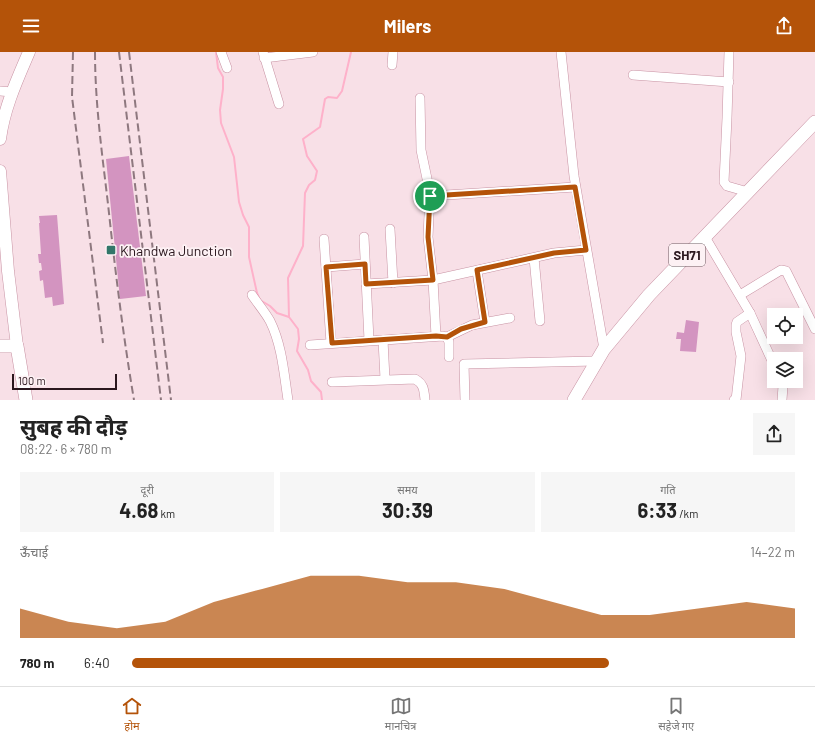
<!DOCTYPE html>
<html lang="hi">
<head>
<meta charset="utf-8">
<style>
  :root { --surface:#fff; --page:#f6f6f6; --text:#222; --muted:#767676; --line:#e0e0e0; --accent:#b45309 }
  body { margin:0; font-family:Barlow,"Noto Sans Devanagari",sans-serif; background:var(--page); color:var(--text); height:100vh; display:flex; flex-direction:column; font-size:15px; white-space:nowrap }
  * { box-sizing:border-box; margin:0 }
  p { font-size:13px; color:var(--muted) }
  .icon { flex:none; width:22px; height:22px; fill:none; stroke:currentColor; stroke-width:2; stroke-linecap:round; stroke-linejoin:round }
  .map { position:relative; height:348px; overflow:hidden }
  .drawer { display:flex; flex-direction:column; background:var(--surface); flex:1 }
  .drawer>* { flex:none }
  .fabs { position:absolute; left:767px; top:256px; display:grid; gap:8px }
  .fabs a { display:grid; place-items:center; width:36px; height:36px; border-radius:0px; background:var(--surface); box-shadow:0 4px 16px #0002; font-size:20px }
  .scale { position:absolute; left:12px; bottom:10px; width:105px; box-sizing:border-box; padding-left:4px; border:2px solid #2b171e; border-top:0; font-size:11px; line-height:14px; white-space:nowrap; color:#2b171e; -webkit-text-stroke:3px #fdf1f4; paint-order:stroke }
  .pin { position:absolute; display:grid; place-items:center; width:34px; height:34px; color:#fff; margin:-17px; border:2px solid #fff; border-radius:50%; box-shadow:0 1px 4px #0007 }
  .round { display:grid; place-items:center; flex:none; width:42px; height:42px; border-radius:0px; background:var(--page) }
  .summary { display:flex; align-items:center; justify-content:space-between; height:68px; padding:0 20px }
  h1 { font-size:22px; font-weight:700; line-height:30px }
  .figures { display:grid; grid-template-columns:repeat(3,1fr); gap:6px; height:68px; padding:4px 20px }
  .figures div { display:grid; align-content:center; border-radius:0px; background:var(--page); text-align:center }
  .figures b { font-size:20px; font-weight:700 }
  .figures small { font-size:11px; font-weight:400 }
  .figures p { font-size:11px }
  .chart { height:112px; padding:8px 20px }
  .chart p { display:flex; justify-content:space-between }
  .chart svg { width:100%; height:72px; margin-top:4px; fill:var(--accent); opacity:.7 }
  ul { padding:0 20px; list-style:none; font-size:13px }
  li { display:grid; grid-template-columns:64px 48px 1fr; align-items:center; height:30px }
  li i { height:10px; border-radius:5px; background:var(--accent) }
  header { display:flex; justify-content:space-between; align-items:center; height:52px; padding:0 20px; background:var(--accent); color:#fff; font-size:18px; font-weight:700 }
  .menu { display:flex; justify-content:space-around; align-items:center; height:56px; border-top:1px solid var(--line); background:var(--surface); font-size:11px; color:var(--muted) }
  .menu a { display:grid; justify-items:center; gap:2px }
  .menu .on { color:var(--accent) }
  .map>svg:first-child { display:block }
  .lines { fill:none; stroke-linecap:round; stroke-linejoin:round }
  .stream { stroke:#feb1ca; stroke-width:2 }
  .building { fill:#d394c0 }
  .minor-casing { stroke:#c892a3; stroke-width:10 }
  .major-casing { stroke:#c892a3; stroke-width:13 }
  .highway-casing { stroke:#c892a3; stroke-width:14 }
  .minor { stroke:#fff; stroke-width:9 }
  .major { stroke:#fff; stroke-width:12 }
  .highway { stroke:#fff; stroke-width:13 }
  .rail { stroke:#8e787f; stroke-width:2; stroke-dasharray:8 4; stroke-linecap:butt }
  .route-casing { stroke:#fff; stroke-width:8 }
  .route { stroke:#b45309; stroke-width:5 }
  .poi-dot { fill:#327669; stroke:#fdf1f4; stroke-width:1.5 }
  .labels { text-anchor:middle; dominant-baseline:central; stroke-width:3.5; stroke-linejoin:round; paint-order:stroke }
  .shield { fill:#fdf1f4; stroke:#6a585e; stroke-width:1 }
  .shield-label { font-size:13px; font-weight:bold; fill:#2b171e }
  .poi-label { font-size:14px; fill:#2b171e; stroke:#fdf1f4; text-anchor:start }
</style>
</head>
<body>
<header><svg class="icon" aria-label="menu" viewBox="0 0 24 24"><path d="M4 6h16M4 12h16M4 18h16"/></svg>Milers<svg class="icon" aria-label="share" viewBox="0 0 24 24"><path d="M12 15V3M7 8l5-5 5 5M5 13v7h14v-7"/></svg></header>
<div class="map">
<svg width="815" height="348" viewBox="0 0 815 348">
  <rect width="100%" height="100%" fill="#f8e0e7"/>
  <g class="lines">
    <g class="stream">
      <path d="M 216,0 L 218,16 L 223,25 L 223,37 L 220,58 L 221,71 L 234,105 L 239,150 L 243,163 L 249,175 L 249,205 L 257,241 L 260,248 L 270,254 L 277,261 L 289,265"/>
      <path d="M 322,348 L 321,340 L 311,329 L 308,318 L 297,299 L 299,287 L 298,277 L 289,265 L 288,226 L 303,194 L 305,141 L 309,133 L 315,128 L 317,119 L 307,104 L 303,87 L 320,75 L 325,47 L 328,45 L 337,46 L 342,39 L 351,0"/>
    </g>
  </g>
  <g class="building">
    <path d="M 129,104 L 146,244 L 120,247 L 106,107 Z"/>
    <path d="M 57,163 L 64,252 L 53,254 L 52,245 L 45,246 L 43,228 L 40,229 L 39,219 L 42,218 L 41,211 L 39,211 L 38,202 L 41,202 L 39,171 L 40,171 L 39,164 Z"/>
    <path d="M 686,268 L 699,270 L 696,300 L 680,299 L 681,287 L 676,287 L 677,280 L 684,281 Z"/>
  </g>
  <g class="lines">
    <defs>
      <g id="minor">
        <path d="M 221,0 L 227,16"/>
        <path d="M 263,0 L 279,52"/>
        <path d="M 561,0 L 574,124 L 604,297"/>
        <path d="M 729,0 L 727,66 L 724,130 L 727,134 L 748,140"/>
        <path d="M 264,6 L 313,0"/>
        <path d="M 392,13 L 393,0"/>
        <path d="M 633,23 L 729,30"/>
        <path d="M 0,39 L 12,40"/>
        <path d="M 420,46 L 421,98 L 430,141 L 428,185 L 433,228 L 436,284"/>
        <path d="M 430,144 L 575,135"/>
        <path d="M 390,177 L 393,231"/>
        <path d="M 364,185 L 369,288"/>
        <path d="M 705,185 L 750,261 L 774,313"/>
        <path d="M 324,187 L 331,291"/>
        <path d="M 534,206 L 540,269"/>
        <path d="M 326,215 L 365,212"/>
        <path d="M 477,219 L 485,270"/>
        <path d="M 366,232 L 433,228 L 554,201 L 586,198"/>
        <path d="M 252,243 C 258,252 265,260 270,269 C 282,293 284,322 288,348"/>
        <path d="M 740,243 L 781,218 L 786,219 L 815,277"/>
        <path d="M 447,285 L 472,273 L 510,266"/>
        <path d="M 383,288 L 385,327"/>
        <path d="M 310,293 L 443,284 L 447,285 L 449,290 L 449,305"/>
        <path d="M 781,329 L 783,334 L 782,348"/>
        <path d="M 332,330 L 415,327 C 424,332 424,338 425,348"/>
        <path d="M 465,348 L 464,312 L 596,309"/>
        <path d="M 734,348 L 736,348 L 741,304 L 736,280 L 736,273 L 737,270 L 750,261"/>
      </g>
      <g id="major">
        <path d="M 0,87 C 4,56 17,28 29,0"/>
        <path d="M 0,119 L 8,219 L 17,294"/>
      </g>
      <g id="highway">
        <path d="M 0,294 L 17,294 L 26,348"/>
        <path d="M 574,348 L 604,297 L 649,243 L 815,70"/>
      </g>
    </defs>
    <use href="#minor" class="minor-casing"/>
    <use href="#major" class="major-casing"/>
    <use href="#highway" class="highway-casing"/>
    <use href="#minor" class="minor"/>
    <use href="#major" class="major"/>
    <use href="#highway" class="highway"/>
    <g class="rail">
      <path d="M 73,0 L 72,45 L 103,291"/>
      <path d="M 95,0 C 95,51 102,101 108,152 C 115,217 123,283 134,348"/>
      <path d="M 119,0 L 161,348"/>
      <path d="M 129,0 L 171,348"/>
    </g>
  </g>
  <g class="lines">
    <defs>
      <path id="route" d="M 575,135 L 586,198 L 554,201 L 477,218 L 485,270 L 461,277 L 447,285 L 436,284 L 332,291 L 326,215 L 365,212 L 366,232 L 433,228 L 428,185 L 430,144 Z"/>
    </defs>
    <use href="#route" class="route-casing"/>
    <use href="#route" class="route"/>
  </g>
  <rect class="poi-dot" x="106" y="193" width="10" height="10" rx="2"/>
  <g class="labels">
    <rect class="shield" x="669" y="192" width="36" height="22" rx="3"/>
    <g class="shield-label">
      <text x="687" y="203">SH71</text>
    </g>
    <g class="poi-label">
      <text x="120" y="198">Khandwa Junction</text>
    </g>
  </g>
</svg>
<div class="fabs">
<a><svg class="icon" aria-label="locate" viewBox="0 0 24 24"><circle cx="12" cy="12" r="6"/><path d="M12 2v4M12 18v4M2 12h4M18 12h4"/></svg></a>
<a><svg class="icon" aria-label="layers" viewBox="0 0 24 24"><path d="M12 4l9 5-9 5-9-5zM3 14l9 5 9-5"/></svg></a>
</div>
<div class="scale">100 m</div>
<div class="pin" style="left:430px;top:144px;background:#1e9e55"><svg class="icon" aria-label="arrive" viewBox="0 0 24 24"><path d="M6 21V4h12l-3 4 3 4H6"/></svg></div>
</div>
<section class="drawer">
<div class="summary"><div><h1>सुबह की दौड़</h1><p>08:22 · 6 × 780 m</p></div><a class="round"><svg class="icon" aria-label="share" viewBox="0 0 24 24"><path d="M12 15V3M7 8l5-5 5 5M5 13v7h14v-7"/></svg></a></div>
<div class="figures">
<div><p>दूरी</p><b>4.68<small> km</small></b></div>
<div><p>समय</p><b>30:39</b></div>
<div><p>गति</p><b>6:33<small> /km</small></b></div>
</div>
<div class="chart"><p><span>ऊँचाई</span>14–22 m</p>
<svg viewBox="0 0 160 44" preserveAspectRatio="none"><path d="M0 44V26L10 34L20 38L30 34L40 22L50 14L60 6L70 6L80 10L90 10L100 14L110 22L120 30L130 30L140 26L150 22L160 26V44z"/></svg>
</div>
<ul>
<li><b>780 m</b>6:40<i style="width:72%"></i></li>
</ul>
</section>
<nav class="menu">
<a class="on"><svg class="icon" aria-label="home" viewBox="0 0 24 24"><path d="M3 11l9-7 9 7M6 9v11h12V9"/></svg>होम</a>
<a><svg class="icon" aria-label="map" viewBox="0 0 24 24"><path d="M3 6l6-2 6 2 6-2v14l-6 2-6-2-6 2zM9 4v14M15 6v14"/></svg>मानचित्र</a>
<a><svg class="icon" aria-label="saved" viewBox="0 0 24 24"><path d="M7 4h10v16l-5-4-5 4z"/></svg>सहेजे गए</a>
</nav>
</body>
</html>
